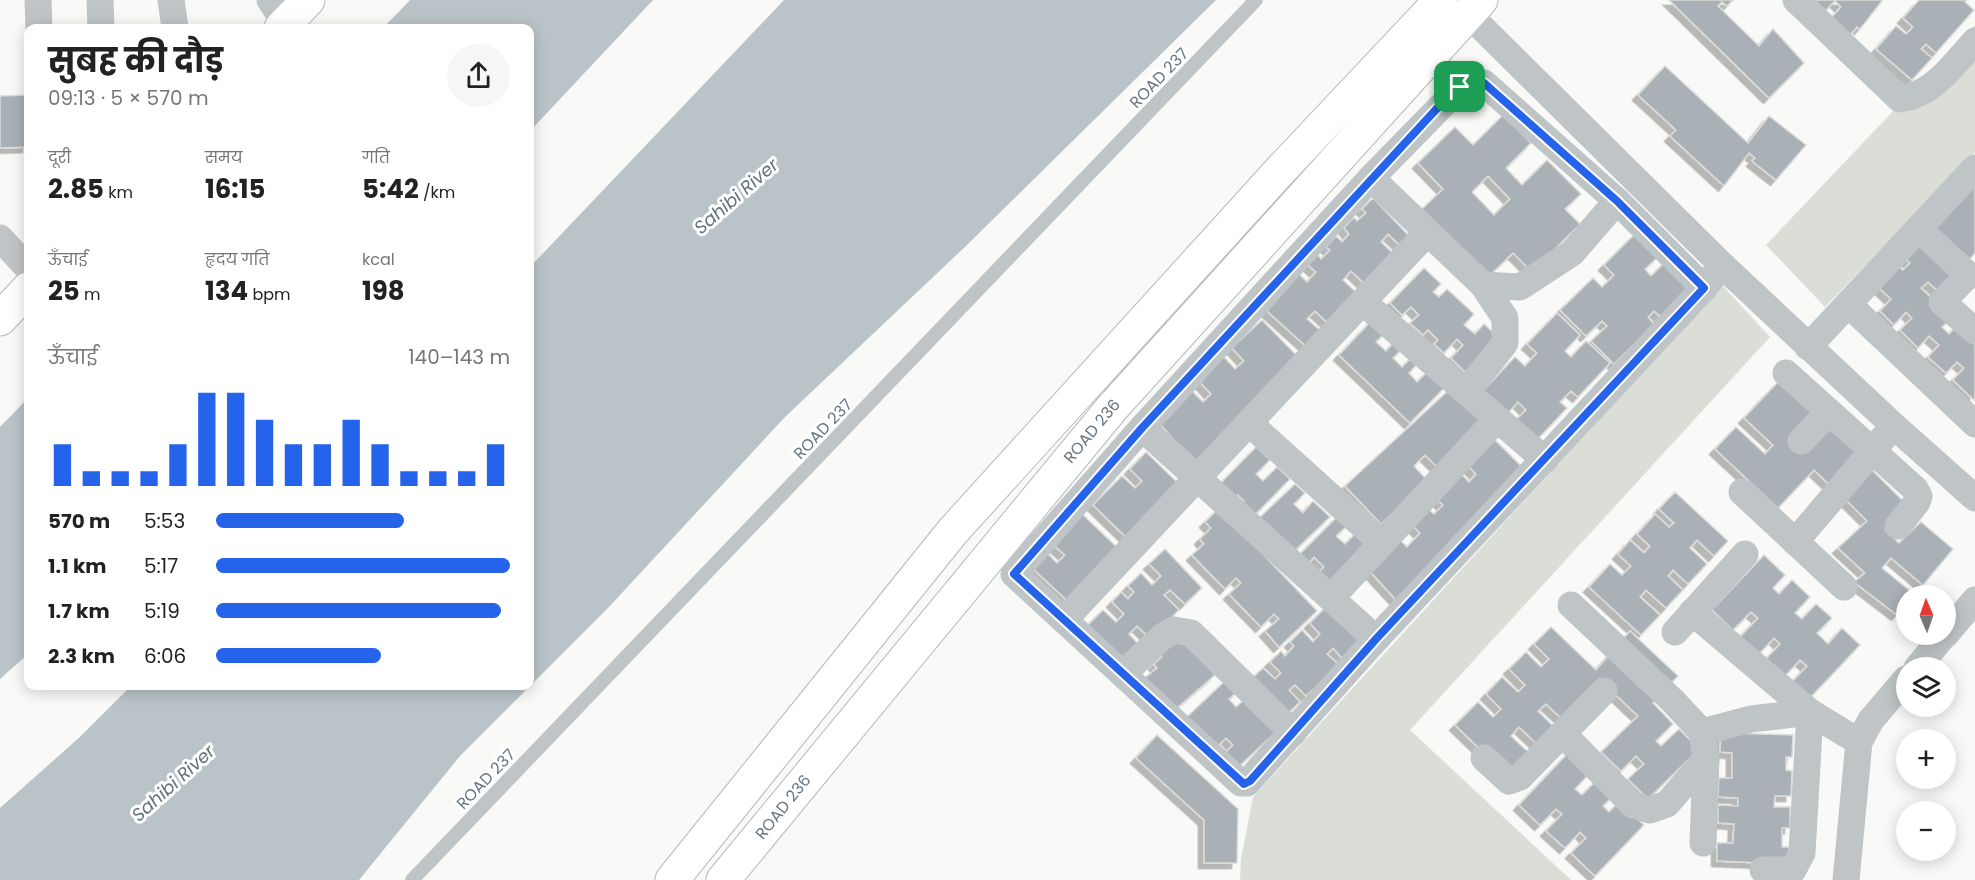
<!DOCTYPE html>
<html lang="hi">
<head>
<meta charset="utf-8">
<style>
  :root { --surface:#fff; --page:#f6f6f6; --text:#222; --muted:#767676; --accent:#2563eb }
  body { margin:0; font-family:Poppins,"Noto Sans Devanagari",sans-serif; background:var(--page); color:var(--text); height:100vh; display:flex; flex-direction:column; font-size:22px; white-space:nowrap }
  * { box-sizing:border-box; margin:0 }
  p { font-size:20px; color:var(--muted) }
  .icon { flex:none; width:33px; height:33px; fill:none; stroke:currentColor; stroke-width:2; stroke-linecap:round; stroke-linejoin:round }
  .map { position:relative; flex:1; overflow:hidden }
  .drawer { position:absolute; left:24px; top:24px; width:510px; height:666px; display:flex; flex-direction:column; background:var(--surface); border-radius:12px; box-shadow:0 3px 15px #0003 }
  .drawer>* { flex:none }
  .needle { width:39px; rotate:358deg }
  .fabs { position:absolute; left:1896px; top:585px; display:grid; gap:12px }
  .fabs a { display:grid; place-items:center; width:60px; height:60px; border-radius:50%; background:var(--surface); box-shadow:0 3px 15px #0003; font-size:30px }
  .pin { position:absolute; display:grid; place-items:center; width:51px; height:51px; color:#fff; margin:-26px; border-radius:12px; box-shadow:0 3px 9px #0006 }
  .round { display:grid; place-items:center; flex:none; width:63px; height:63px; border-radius:32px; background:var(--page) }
  .summary { display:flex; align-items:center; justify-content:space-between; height:102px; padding:0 24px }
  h1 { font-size:33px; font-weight:700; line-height:45px }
  .figures { display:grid; grid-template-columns:repeat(3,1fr); gap:9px; height:102px; padding:6px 24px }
  .figures div { display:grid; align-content:center }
  .figures b { font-size:26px; font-weight:700 }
  .figures small { font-size:16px; font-weight:400 }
  .figures p { font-size:16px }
  .chart { height:168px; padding:12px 24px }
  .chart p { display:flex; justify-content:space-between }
  .chart svg { width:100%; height:108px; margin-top:6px; stroke:var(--accent); stroke-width:6 }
  ul { padding:0 24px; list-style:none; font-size:20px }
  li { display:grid; grid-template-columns:96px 72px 1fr; align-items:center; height:45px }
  li i { height:15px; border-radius:8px; background:var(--accent) }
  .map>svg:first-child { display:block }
  .green { fill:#daded7 }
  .water { fill:#bac4c8 }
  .building { fill:#a9b0b6; stroke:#dbdbda; stroke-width:1.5; fill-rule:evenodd; filter:url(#shadow) }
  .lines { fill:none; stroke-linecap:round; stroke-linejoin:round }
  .secondary-casing { stroke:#b4b9be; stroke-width:35 }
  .lane { stroke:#bfc4c7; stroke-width:14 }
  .street { stroke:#bfc4c7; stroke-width:27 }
  .secondary { stroke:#fff; stroke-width:33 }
  .route-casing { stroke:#fff; stroke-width:12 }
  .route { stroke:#2563eb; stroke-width:8 }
  .labels { text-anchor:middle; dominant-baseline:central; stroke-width:6; stroke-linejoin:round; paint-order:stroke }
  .street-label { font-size:16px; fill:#667580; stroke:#fff }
  .water-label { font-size:18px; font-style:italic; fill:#61737a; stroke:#fff }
</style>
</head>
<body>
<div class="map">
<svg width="1975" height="880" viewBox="0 0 1975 880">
  <defs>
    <filter id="shadow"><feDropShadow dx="-5.5" dy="5.5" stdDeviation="0" flood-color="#0004"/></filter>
  </defs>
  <rect width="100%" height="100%" fill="#f9f9f8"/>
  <g class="green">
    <path d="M 1975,25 L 1975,152 L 1825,307 L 1766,245 Z"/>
    <path d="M 1722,285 L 1770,337 L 1410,730 L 1571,880 L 1240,880 L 1241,859 L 1253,797 Z"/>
  </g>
  <g class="water">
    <path d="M 410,0 L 653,0 L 530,131 L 530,28 L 383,28 Z"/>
    <path d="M 784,0 L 1216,0 L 967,245 L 785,417 L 608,608 L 460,756 L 359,880 L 0,880 L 0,808 L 81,736 L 131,686 L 530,686 L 530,267 Z"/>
    <path d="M 28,398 L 28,654 L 0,679 L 0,427 Z"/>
  </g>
  <g class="building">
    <path d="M 1669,0 L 1733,0 L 1727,6 L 1722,2 L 1718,6 L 1759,46 L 1773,29 L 1804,63 L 1769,98 Z"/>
    <path d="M 1813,0 L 1882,0 L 1882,1 L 1860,29 L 1857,27 L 1850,35 L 1831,18 L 1841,7 L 1835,1 L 1825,11 Z"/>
    <path d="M 1919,0 L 1967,0 L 1965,2 L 1974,10 L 1936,53 L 1926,44 L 1921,49 L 1932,58 L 1912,80 L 1876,49 L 1896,26 L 1906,34 L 1913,27 L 1903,18 Z"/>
    <path d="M 1665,66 L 1748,143 L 1769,116 L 1806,145 L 1776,180 L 1752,161 L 1755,158 L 1749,153 L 1724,186 L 1670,136 L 1676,130 L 1638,95 Z"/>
    <path d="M 28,95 L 28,147 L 0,148 L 0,96 Z"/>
    <path d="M 1503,115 L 1531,143 L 1506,168 L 1522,185 L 1547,160 L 1581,194 L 1565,209 L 1580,224 L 1532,272 L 1513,253 L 1488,277 L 1421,210 L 1443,189 L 1418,163 L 1455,127 L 1473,145 ZM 1488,176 L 1510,199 L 1494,215 L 1472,192 Z"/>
    <path d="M 1975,177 L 1975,253 L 1970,259 L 1932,226 Z"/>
    <path d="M 1373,198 L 1411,238 L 1402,247 L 1388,234 L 1381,242 L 1395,255 L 1367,286 L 1351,271 L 1343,280 L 1359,295 L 1330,325 L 1315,311 L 1307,319 L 1323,333 L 1309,349 L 1267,311 L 1299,274 L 1307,282 L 1316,272 L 1308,265 L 1318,255 L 1321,259 L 1330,250 L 1326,247 L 1336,236 L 1342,242 L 1349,234 L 1344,228 L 1354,217 L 1357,221 L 1366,213 L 1362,209 Z"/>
    <path d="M 1635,234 L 1658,257 L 1645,269 L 1651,276 L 1664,263 L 1690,288 L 1661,317 L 1654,311 L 1648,317 L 1654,324 L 1614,364 L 1591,341 L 1607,326 L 1602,321 L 1586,336 L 1560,310 L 1593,278 L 1602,287 L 1614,275 L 1604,265 Z"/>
    <path d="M 1914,239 L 1956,280 L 1942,295 L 1928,282 L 1921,288 L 1952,317 L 1942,327 L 1949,334 L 1959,324 L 1975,339 L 1975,401 L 1953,380 L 1964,368 L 1957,362 L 1946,373 L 1928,357 L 1939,345 L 1929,336 L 1918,348 L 1900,330 L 1912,318 L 1906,312 L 1894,325 L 1880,311 L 1891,299 L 1873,282 L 1893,261 L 1903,270 L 1910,263 L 1900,254 Z"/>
    <path d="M 1424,268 L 1441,284 L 1433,292 L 1439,297 L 1447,289 L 1474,314 L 1464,325 L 1475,334 L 1484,324 L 1499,338 L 1465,372 L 1451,358 L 1463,345 L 1457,339 L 1444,353 L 1434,344 L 1438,340 L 1428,330 L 1423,335 L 1410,323 L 1419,315 L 1411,307 L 1402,315 L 1390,303 Z"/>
    <path d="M 1557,313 L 1580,335 L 1565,351 L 1571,357 L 1586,341 L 1610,363 L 1578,397 L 1571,391 L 1560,402 L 1567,408 L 1535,442 L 1514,422 L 1526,410 L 1518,402 L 1506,415 L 1482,392 L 1515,357 L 1525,366 L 1537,353 L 1527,344 Z"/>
    <path d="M 1375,317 L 1388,330 L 1376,342 L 1386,351 L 1397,339 L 1405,346 L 1393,358 L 1402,367 L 1414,355 L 1420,361 L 1409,373 L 1417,382 L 1429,370 L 1446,386 L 1410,423 L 1339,355 Z"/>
    <path d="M 1262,320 L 1299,358 L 1197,468 L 1156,419 L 1189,388 L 1203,402 L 1211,394 L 1198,380 L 1223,356 L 1235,369 L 1244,361 L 1232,348 Z"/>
    <path d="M 1778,382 L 1862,458 L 1833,488 L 1814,470 L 1778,508 L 1715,449 L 1736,427 L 1765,454 L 1773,445 L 1744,418 Z"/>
    <path d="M 1450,389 L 1484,425 L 1439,469 L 1425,455 L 1414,466 L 1427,480 L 1381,524 L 1345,486 Z"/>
    <path d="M 1491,436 L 1530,475 L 1398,602 L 1364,565 L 1395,535 L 1407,547 L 1420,533 L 1408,521 L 1424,505 L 1434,514 L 1443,505 L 1432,495 L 1457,470 L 1469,482 L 1476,474 L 1464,462 Z"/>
    <path d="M 1256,447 L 1270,460 L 1256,474 L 1263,481 L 1277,467 L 1290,479 L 1252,518 L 1239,506 L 1244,501 L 1238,495 L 1233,501 L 1218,486 Z"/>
    <path d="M 1146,452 L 1182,487 L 1129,540 L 1093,505 L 1122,476 L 1135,488 L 1142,481 L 1130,469 Z"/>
    <path d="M 1871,469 L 1909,507 L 1885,530 L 1899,543 L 1921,522 L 1953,549 L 1923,585 L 1891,558 L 1882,568 L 1915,595 L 1906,596 L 1906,604 L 1897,615 L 1854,582 L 1865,573 L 1838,548 L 1867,521 L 1843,497 Z"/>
    <path d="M 1295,484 L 1305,493 L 1294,504 L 1303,513 L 1313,501 L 1330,517 L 1289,556 L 1255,522 Z"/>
    <path d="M 1675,492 L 1728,541 L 1714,556 L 1697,540 L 1690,548 L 1707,564 L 1688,584 L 1673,570 L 1668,576 L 1683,590 L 1666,608 L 1646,590 L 1640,597 L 1660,615 L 1641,635 L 1589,587 L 1610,564 L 1622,575 L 1631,566 L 1618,554 L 1630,540 L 1644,553 L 1650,546 L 1637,534 L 1655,514 L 1669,527 L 1674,523 L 1659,509 Z"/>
    <path d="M 1219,508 L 1317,611 L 1279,647 L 1265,631 L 1279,619 L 1274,614 L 1261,627 L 1229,594 L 1241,583 L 1236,578 L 1225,589 L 1192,555 L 1204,544 L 1200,539 L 1211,528 L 1205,522 Z"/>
    <path d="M 1079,511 L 1123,553 L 1073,606 L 1029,565 L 1044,550 L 1057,563 L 1065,555 L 1050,542 Z"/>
    <path d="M 1338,516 L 1348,525 L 1336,536 L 1345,544 L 1356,533 L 1370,548 L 1333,587 L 1318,573 L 1324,567 L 1314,557 L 1308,564 L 1299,555 Z"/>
    <path d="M 1165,549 L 1202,588 L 1185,604 L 1170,590 L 1164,595 L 1179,610 L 1150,638 L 1137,626 L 1129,634 L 1141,647 L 1122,665 L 1085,628 L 1103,610 L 1116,622 L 1124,614 L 1112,602 L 1121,592 L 1128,599 L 1134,592 L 1128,586 L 1141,573 L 1152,585 L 1161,576 L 1149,564 Z"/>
    <path d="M 1764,555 L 1785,575 L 1773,588 L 1779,594 L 1792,580 L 1810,597 L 1795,613 L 1802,619 L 1816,604 L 1832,618 L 1817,633 L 1828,644 L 1842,628 L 1860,645 L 1808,700 L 1791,683 L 1807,666 L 1800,660 L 1784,677 L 1765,660 L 1780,644 L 1774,638 L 1759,654 L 1740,637 L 1758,618 L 1751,612 L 1733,630 L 1712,610 Z"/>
    <path d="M 1327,606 L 1362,643 L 1344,660 L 1333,648 L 1327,654 L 1339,665 L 1306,696 L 1295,685 L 1289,690 L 1300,702 L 1283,718 L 1248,682 L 1263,668 L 1275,679 L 1281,673 L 1270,662 L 1281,651 L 1285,656 L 1294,646 L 1290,642 L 1302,630 L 1313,642 L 1320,634 L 1310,623 Z"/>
    <path d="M 1551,627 L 1596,670 L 1630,631 L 1678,676 L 1653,703 L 1673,724 L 1656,741 L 1661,746 L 1679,729 L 1699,749 L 1648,799 L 1628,779 L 1644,764 L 1636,756 L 1621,771 L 1601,752 L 1638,716 L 1599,679 L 1561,718 L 1546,704 L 1538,711 L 1553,726 L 1536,743 L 1519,727 L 1511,736 L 1528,752 L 1506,774 L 1455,725 L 1478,702 L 1493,717 L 1501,709 L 1486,694 L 1502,677 L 1518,692 L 1525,685 L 1509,669 L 1526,652 L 1541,667 L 1549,659 L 1534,644 Z"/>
    <path d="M 1180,634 L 1215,675 L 1171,713 L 1142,680 L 1157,668 L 1154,664 L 1162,657 L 1158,652 Z"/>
    <path d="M 1226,680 L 1238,691 L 1229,699 L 1236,707 L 1245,699 L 1276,732 L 1236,769 L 1223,755 L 1233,745 L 1226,738 L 1216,748 L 1187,717 Z"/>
    <path d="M 1721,733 L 1793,735 L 1792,757 L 1786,757 L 1786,770 L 1792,771 L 1791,796 L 1775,796 L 1774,807 L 1790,807 L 1790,828 L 1782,828 L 1782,847 L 1789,847 L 1789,864 L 1717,861 L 1717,843 L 1733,843 L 1734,824 L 1718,823 L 1718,805 L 1738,806 L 1738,798 L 1718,797 L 1719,778 L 1732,778 L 1732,753 L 1720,752 Z"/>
    <path d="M 1157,735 L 1238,809 L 1237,863 L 1204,863 L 1204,820 L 1136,758 Z"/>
    <path d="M 1567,754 L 1589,774 L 1575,789 L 1582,795 L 1596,781 L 1613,796 L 1603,806 L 1609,812 L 1619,802 L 1644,825 L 1595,876 L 1571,853 L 1586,838 L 1580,832 L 1565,848 L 1546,831 L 1562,814 L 1556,809 L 1540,825 L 1519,805 Z"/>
  </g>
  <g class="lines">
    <defs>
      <g id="secondary">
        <path d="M 281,28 L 308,0"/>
        <path d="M 0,319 L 28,289"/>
        <path d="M 672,880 L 953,531 L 1277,174 L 1441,0"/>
        <path d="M 723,880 L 1112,408 L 1481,0"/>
      </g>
    </defs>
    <use href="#secondary" class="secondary-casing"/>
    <path class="lane" d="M 412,880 L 1256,0"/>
    <g class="street">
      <path d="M 38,0 L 39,28"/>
      <path d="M 100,0 L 101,28"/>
      <path d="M 171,0 L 175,28"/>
      <path d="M 270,0 L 285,23"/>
      <path d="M 1454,0 L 1722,265 L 1894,426 L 1975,498"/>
      <path d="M 1796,0 L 1900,99 C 1934,94 1953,65 1975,41"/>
      <path d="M 1371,178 L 1460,87 L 1484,83 L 1617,201"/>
      <path d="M 1919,229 L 1968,275 L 1942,302 L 1975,331"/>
      <path d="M 0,238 L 28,268"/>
      <path d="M 1704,288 L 1617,201 L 1572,253 L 1520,287 L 1483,285 L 1371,178 L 1142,428 L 1014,574 L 1241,783 L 1247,783 L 1376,639 L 1704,288 L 1722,265"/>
      <path d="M 1364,303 L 1545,460"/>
      <path d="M 1848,304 L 1975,424"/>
      <path d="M 1808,347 L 1975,168"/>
      <path d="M 1786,373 L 1915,489 L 1919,496 L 1917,502 L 1898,526"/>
      <path d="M 1466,392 L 1505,343 L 1505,318 L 1483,285"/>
      <path d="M 1249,423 L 1382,543"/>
      <path d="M 1142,428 L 1376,639"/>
      <path d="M 1801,441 L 1829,412"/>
      <path d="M 1742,492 L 1844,587"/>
      <path d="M 1795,542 L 1885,436"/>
      <path d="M 1331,598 L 1497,419"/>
      <path d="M 1692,612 L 1810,712 L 1859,742"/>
      <path d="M 1064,620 L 1427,233"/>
      <path d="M 1675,632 L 1745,554"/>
      <path d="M 1946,634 L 1975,600"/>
      <path d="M 1917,668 L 1945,634"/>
      <path d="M 1123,674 L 1162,637 L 1174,630 L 1191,633 L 1293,733"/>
      <path d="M 1702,732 L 1751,719 L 1810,712"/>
      <path d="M 1563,734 L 1633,805 L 1650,810 L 1667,804 L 1706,759 L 1702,732 L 1672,700 L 1571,605"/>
      <path d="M 1484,758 L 1509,781 L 1520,777 L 1604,691"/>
      <path d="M 1703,843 L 1706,759"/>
      <path d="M 1763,870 L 1793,870 L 1802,853 L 1810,712"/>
      <path d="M 1846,880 L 1859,742 L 1871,720 L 1906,679"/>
    </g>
    <use href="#secondary" class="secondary"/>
  </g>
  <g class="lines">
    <defs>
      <path id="route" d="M 1484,83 L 1617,201 L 1704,288 L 1376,639 L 1250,781 L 1244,784 L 1014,574 L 1142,428 L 1442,103 L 1460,87 Z"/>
    </defs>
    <use href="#route" class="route-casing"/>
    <use href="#route" class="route"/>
  </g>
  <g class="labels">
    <g class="street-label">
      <text transform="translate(1159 78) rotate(-46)">ROAD 237</text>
      <text transform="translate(823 429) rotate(-46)">ROAD 237</text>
      <text transform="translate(1092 431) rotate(-50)">ROAD 236</text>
      <text transform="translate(486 779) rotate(-46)">ROAD 237</text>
      <text transform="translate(783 807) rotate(-51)">ROAD 236</text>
    </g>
    <g class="water-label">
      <text transform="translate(736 196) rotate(-41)">Sahibi River</text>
      <text transform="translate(173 783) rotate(-42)">Sahibi River</text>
    </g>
  </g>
</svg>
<div class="fabs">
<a><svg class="needle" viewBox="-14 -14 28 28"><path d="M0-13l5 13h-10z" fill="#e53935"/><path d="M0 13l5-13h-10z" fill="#767676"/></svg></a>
<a><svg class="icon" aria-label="layers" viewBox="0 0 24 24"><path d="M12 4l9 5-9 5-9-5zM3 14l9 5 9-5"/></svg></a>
<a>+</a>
<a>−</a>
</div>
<div class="pin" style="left:1460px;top:87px;background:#1e9e55"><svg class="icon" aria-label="arrive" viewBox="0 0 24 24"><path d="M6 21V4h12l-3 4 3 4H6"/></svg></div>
<section class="drawer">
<div class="summary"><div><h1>सुबह की दौड़</h1><p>09:13 · 5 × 570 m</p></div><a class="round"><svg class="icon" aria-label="share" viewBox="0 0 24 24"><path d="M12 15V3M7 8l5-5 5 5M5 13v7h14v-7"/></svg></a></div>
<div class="figures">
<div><p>दूरी</p><b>2.85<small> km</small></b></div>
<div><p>समय</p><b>16:15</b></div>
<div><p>गति</p><b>5:42<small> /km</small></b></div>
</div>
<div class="figures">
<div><p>ऊँचाई</p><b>25<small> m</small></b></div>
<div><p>हृदय गति</p><b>134<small> bpm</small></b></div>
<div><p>kcal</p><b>198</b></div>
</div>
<div class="chart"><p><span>ऊँचाई</span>140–143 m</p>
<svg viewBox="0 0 160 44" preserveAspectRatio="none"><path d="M5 44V27M15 44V38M25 44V38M35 44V38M45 44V27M55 44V6M65 44V6M75 44V17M85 44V27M95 44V27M105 44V17M115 44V27M125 44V38M135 44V38M145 44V38M155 44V27"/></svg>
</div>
<ul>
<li><b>570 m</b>5:53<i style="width:64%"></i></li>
<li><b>1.1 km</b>5:17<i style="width:100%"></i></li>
<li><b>1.7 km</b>5:19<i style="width:97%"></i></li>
<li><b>2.3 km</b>6:06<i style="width:56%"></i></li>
</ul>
</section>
</div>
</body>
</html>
